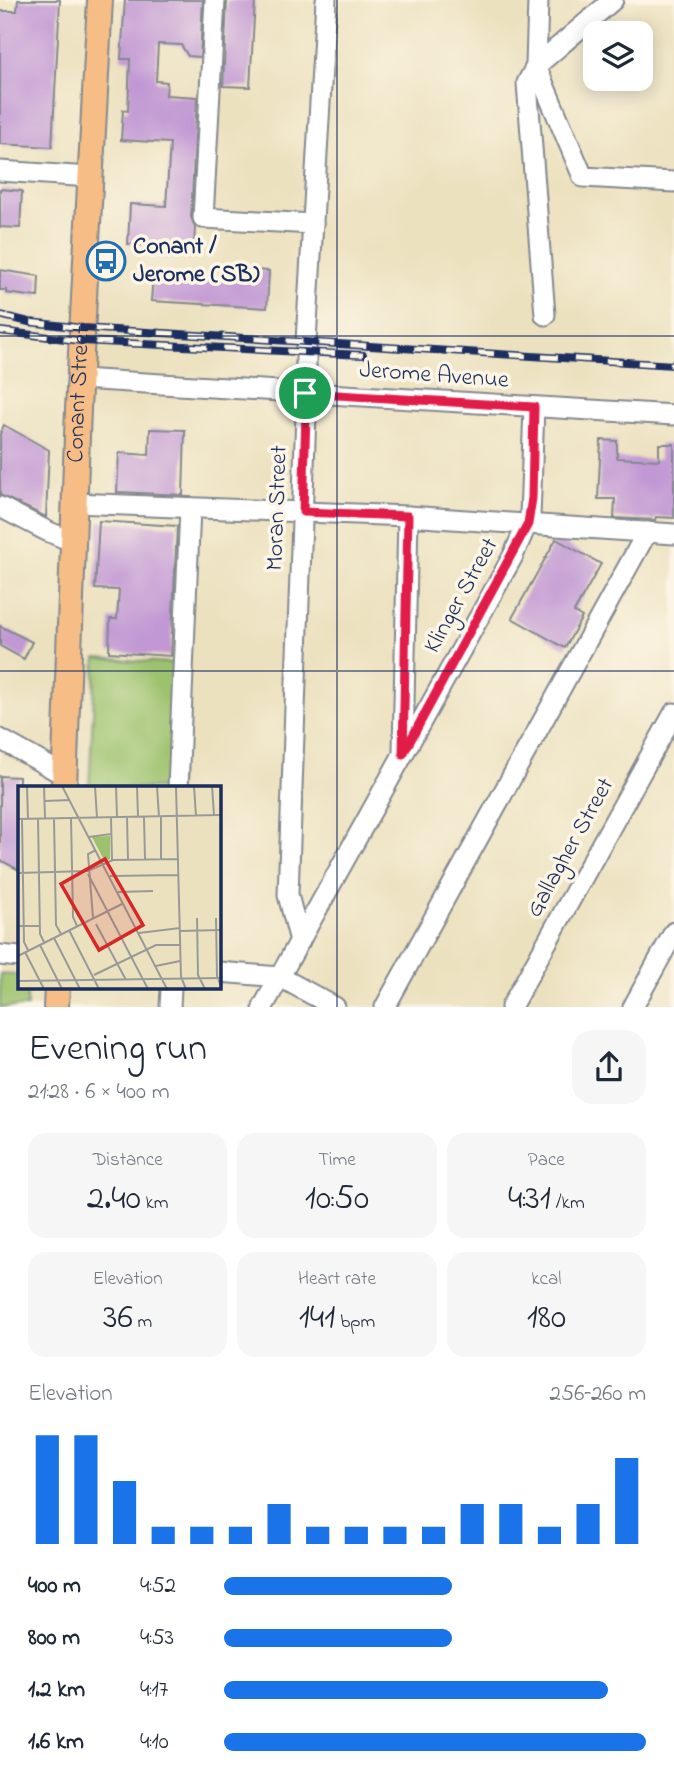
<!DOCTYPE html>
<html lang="en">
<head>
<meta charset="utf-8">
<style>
  :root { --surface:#fff; --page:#f6f6f7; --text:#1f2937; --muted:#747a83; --accent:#1a73e8 }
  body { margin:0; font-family:"Indie Flower",sans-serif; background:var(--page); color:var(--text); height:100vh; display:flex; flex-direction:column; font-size:26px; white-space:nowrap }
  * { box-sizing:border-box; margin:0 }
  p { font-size:23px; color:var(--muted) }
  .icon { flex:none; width:38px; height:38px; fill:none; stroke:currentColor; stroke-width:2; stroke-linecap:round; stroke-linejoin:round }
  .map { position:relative; height:1007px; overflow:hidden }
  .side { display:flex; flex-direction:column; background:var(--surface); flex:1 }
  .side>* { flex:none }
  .controls { position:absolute; left:583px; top:21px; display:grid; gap:14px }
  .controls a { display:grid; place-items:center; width:70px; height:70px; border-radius:14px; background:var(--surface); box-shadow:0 4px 18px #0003; font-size:35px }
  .pin { position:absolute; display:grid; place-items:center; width:60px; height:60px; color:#fff; margin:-30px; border:4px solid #fff; border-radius:50%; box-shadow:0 2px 7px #0007 }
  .round { display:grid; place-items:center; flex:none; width:74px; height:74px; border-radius:21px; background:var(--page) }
  .summary { display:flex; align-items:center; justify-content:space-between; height:119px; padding:0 28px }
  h1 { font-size:38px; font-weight:600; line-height:52px }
  .figures { display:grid; grid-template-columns:repeat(3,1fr); gap:10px; height:119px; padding:7px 28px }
  .figures div { display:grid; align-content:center; border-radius:18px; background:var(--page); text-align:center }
  .figures b { font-size:35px; font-weight:600 }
  .figures small { font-size:19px; font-weight:400 }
  .figures p { font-size:19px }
  .chart { height:196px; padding:14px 28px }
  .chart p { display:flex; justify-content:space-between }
  .chart svg { width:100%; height:126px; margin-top:7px; stroke:var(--accent); stroke-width:6 }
  ul { padding:0 28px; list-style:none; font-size:23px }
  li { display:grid; grid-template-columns:112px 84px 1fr; align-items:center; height:52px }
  li i { height:18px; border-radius:9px; background:var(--accent) }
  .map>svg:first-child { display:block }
  .green { fill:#9dc26d; stroke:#5c7866; stroke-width:2 }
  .building { fill:#c198d4 }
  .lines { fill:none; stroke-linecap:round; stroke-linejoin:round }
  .minor-casing { stroke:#84888e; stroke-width:23 }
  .major-casing { stroke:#84888e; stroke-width:28 }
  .minor { stroke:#fff; stroke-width:19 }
  .major { stroke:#f6be86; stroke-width:24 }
  .rail-casing { stroke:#1b2f5e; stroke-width:8 }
  .rail { stroke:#fcf5e5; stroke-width:5; stroke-dasharray:16; stroke-linecap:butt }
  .route-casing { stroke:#fff; stroke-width:14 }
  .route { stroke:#e11d48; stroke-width:9 }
  .grid { fill:none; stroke:#1b2f5e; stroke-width:2; stroke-opacity:0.55 }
  .labels { text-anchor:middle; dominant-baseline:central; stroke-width:7; stroke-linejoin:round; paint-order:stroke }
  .poi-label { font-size:24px; font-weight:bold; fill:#1b2f5e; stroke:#fcf5e5; text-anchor:start }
  .street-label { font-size:24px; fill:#1b2f5e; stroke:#fcf5e5 }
  .inset-road { fill:none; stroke:#989a98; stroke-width:2 }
  .view { fill:#d62828; fill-opacity:0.15; stroke:#d62828; stroke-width:3.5 }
  .inset-edge { fill:none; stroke:#1b2f5e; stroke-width:3.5 }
</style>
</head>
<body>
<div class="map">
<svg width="674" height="1007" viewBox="0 0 674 1007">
  <rect width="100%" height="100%" fill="#fcf5e5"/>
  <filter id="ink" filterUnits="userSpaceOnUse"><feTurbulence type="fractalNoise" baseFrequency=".0143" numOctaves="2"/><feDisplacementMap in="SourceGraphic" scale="14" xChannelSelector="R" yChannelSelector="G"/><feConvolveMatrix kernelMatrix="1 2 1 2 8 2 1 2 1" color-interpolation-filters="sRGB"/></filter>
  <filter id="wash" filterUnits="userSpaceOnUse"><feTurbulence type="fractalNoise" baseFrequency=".00686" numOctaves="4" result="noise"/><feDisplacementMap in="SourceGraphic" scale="28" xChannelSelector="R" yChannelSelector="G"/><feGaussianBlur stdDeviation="1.57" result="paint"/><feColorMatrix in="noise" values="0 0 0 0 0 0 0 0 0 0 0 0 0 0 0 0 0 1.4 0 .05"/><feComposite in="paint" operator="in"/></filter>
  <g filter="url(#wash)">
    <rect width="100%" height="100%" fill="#ece1bf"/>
    <g class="green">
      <path d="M 96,658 L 184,664 L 177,788 L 89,788 Z"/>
      <path d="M 0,974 L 19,975 L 19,988 L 27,988 L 27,1007 L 0,1007 Z"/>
    </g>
    <g id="blocks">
      <g class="building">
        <path d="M 18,0 L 60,0 L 52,147 L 0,144 L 0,11 L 17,11 Z"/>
        <path d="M 125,0 L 203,0 L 200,57 L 188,56 L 181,45 L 158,44 L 156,81 L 167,82 L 166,95 L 197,97 L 191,217 L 195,227 L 194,247 L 128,244 L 130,204 L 166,206 L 170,143 L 121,140 L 123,110 L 128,111 L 130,59 L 121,59 Z"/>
        <path d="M 227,0 L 255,0 L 250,87 L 223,86 Z"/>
        <path d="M 0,189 L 22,191 L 20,228 L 0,227 Z"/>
        <path d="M 235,269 L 269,271 L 267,308 L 151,301 L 153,276 L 234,281 Z"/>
        <path d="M 0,270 L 39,276 L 38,297 L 6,293 L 6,290 L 0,290 Z"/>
        <path d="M 4,425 L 49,450 L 46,517 L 0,495 L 0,434 Z"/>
        <path d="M 150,429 L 185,430 L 183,495 L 117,492 L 119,453 L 149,455 Z"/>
        <path d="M 601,440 L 617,441 L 617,458 L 659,460 L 659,444 L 674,444 L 674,518 L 656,517 L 655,520 L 614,518 L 615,499 L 598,499 Z"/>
        <path d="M 99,521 L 177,526 L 171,656 L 109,652 L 110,619 L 117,619 L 119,590 L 95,589 Z"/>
        <path d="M 556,539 L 601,564 L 574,612 L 582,617 L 565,648 L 512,618 Z"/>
        <path d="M 0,626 L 32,642 L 24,659 L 0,646 Z"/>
        <path d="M 0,776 L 19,777 L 19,870 L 0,860 Z"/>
      </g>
    </g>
  </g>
  <g filter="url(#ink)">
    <use href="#blocks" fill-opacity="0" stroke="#84888e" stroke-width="2"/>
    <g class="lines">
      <defs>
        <g id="minor">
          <path d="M 215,0 L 203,218 L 313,224"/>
          <path d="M 538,0 L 536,66 L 527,83 L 545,315"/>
          <path d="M 613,0 L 536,66 L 583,177 L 674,182"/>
          <path d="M 0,171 L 90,177"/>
          <path d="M 80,379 L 674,415"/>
          <path d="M 74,503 L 408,516 L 674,534"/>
          <path d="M 0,507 L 47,531 L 73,542"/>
          <path d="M 0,739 L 64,775"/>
          <path d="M 403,750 L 408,516"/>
          <path d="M 178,788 L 190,508"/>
          <path d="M 300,941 L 288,895 L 306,414 L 306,341 L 326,0"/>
          <path d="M 0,955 L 19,957"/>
          <path d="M 219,972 L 280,977 L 335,1007"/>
          <path d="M 170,1007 L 171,988"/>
          <path d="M 263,1007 L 513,556 L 530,517 L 534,407"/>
          <path d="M 385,1007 L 647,532"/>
          <path d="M 511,1007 L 674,713"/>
          <path d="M 633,1007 L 674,932"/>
        </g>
        <g id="major">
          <path id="s1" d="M 64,788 L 78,409 L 100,0"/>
          <path d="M 56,1007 L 57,988"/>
        </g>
      </defs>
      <use href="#minor" class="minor-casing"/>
      <use href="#major" class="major-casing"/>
      <use href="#minor" class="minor"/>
      <use href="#major" class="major"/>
      <defs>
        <g id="rail">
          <path d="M 0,315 L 29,322 L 83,328 L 674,365"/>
          <path d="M 0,331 L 82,341 L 363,355"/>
        </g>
      </defs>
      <use href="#rail" class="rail-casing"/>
      <use href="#rail" class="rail"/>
    </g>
  </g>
  <g class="lines" filter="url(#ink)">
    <defs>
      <path id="route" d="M 305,393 L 534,407 L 532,498 L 528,524 L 403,754 L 408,516 L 303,512 L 306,414 Z"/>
    </defs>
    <use href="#route" class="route-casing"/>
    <use href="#route" class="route"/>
  </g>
  <path class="grid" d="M 337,0 L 337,1007M 0,336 L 674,336M 0,671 L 674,671"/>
  <defs>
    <symbol id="bus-ring" viewBox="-11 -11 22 22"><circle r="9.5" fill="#fcf5e5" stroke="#1f6fb2" stroke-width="1.5"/><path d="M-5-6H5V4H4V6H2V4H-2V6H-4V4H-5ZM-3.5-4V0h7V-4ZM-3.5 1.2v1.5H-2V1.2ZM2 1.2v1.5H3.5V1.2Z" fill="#1f6fb2"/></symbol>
  </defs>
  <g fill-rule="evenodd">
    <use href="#bus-ring" x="84" y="239" width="44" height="44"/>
  </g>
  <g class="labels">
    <g class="poi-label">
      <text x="133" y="247">Conant /<tspan x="133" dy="28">Jerome (SB)</tspan></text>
    </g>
    <g class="street-label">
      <text transform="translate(434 376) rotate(4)">Jerome Avenue</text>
      <text stroke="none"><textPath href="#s1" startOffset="394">Conant Street</textPath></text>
      <text transform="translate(278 508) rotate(-88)">Moran Street</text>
      <text transform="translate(462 596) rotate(-61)">Klinger Street</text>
      <text transform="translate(571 848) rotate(-61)">Gallagher Street</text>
    </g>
  </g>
  <g transform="translate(18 786)">
    <rect width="203" height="203" fill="#ece1bf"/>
    <path d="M 92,50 L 92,73 L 87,76 L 74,51 Z" fill="#9dc26d"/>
    <path class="inset-road" d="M 9,0 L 10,33M 26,0 L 27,32M 44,0 L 149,203M 77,0 L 79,32M 98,0 L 99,31M 119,0 L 120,31M 139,0 L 141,31M 158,0 L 163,191 L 168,203M 176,0 L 178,30M 194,0 L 196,29M 27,15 L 52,14M 109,31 L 110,74M 126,31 L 127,73M 143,31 L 143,73M 20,32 L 22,148 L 26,156M 36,32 L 38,139 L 43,148M 53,32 L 55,131 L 59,140M 93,32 L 94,74M 0,33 L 203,29M 4,33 L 6,156 L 10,164M 71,51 L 93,48M 0,87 L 70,85 L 95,74 L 160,73M 70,88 L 130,203M 92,90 L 160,89M 100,106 L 135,105M 75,132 L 70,68 L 78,64M 179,132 L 180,189 L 187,203M 198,132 L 199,190 L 203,200M 78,138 L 108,194M 0,140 L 22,140M 51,144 L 81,203M 162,145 L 203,144M 121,147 L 162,142M 36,152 L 62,203M 22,159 L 44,203M 7,166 L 26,203M 0,170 L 104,118M 138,180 L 162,175M 76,189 L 138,159 L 162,159M 0,195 L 203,192"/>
    <path class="view" d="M 87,73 L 125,139 L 81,164 L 43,98 Z"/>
    <rect width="203" height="203" class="inset-edge"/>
  </g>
</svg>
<div class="controls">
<a><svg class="icon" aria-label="layers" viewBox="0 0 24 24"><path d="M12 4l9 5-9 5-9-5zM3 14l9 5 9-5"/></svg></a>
</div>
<div class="pin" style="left:305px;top:393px;background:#1e9e55"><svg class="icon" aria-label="arrive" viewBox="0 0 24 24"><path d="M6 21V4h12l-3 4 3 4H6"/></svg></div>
</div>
<section class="side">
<div class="summary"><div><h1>Evening run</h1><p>21:28 · 6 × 400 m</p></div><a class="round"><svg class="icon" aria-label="share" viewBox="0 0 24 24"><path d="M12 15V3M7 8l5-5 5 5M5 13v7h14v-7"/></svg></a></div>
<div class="figures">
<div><p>Distance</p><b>2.40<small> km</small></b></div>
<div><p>Time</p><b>10:50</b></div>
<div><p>Pace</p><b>4:31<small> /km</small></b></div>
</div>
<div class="figures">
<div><p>Elevation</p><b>36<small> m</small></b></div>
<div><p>Heart rate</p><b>141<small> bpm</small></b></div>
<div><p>kcal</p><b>180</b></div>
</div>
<div class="chart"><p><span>Elevation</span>256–260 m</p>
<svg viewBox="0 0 160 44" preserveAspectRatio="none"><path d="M5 44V6M15 44V6M25 44V22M35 44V38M45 44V38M55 44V38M65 44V30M75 44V38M85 44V38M95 44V38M105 44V38M115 44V30M125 44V30M135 44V38M145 44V30M155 44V14"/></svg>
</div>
<ul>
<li><b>400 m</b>4:52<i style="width:54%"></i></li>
<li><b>800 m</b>4:53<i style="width:54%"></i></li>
<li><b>1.2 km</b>4:17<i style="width:91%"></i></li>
<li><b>1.6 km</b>4:10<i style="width:100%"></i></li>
</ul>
</section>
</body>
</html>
